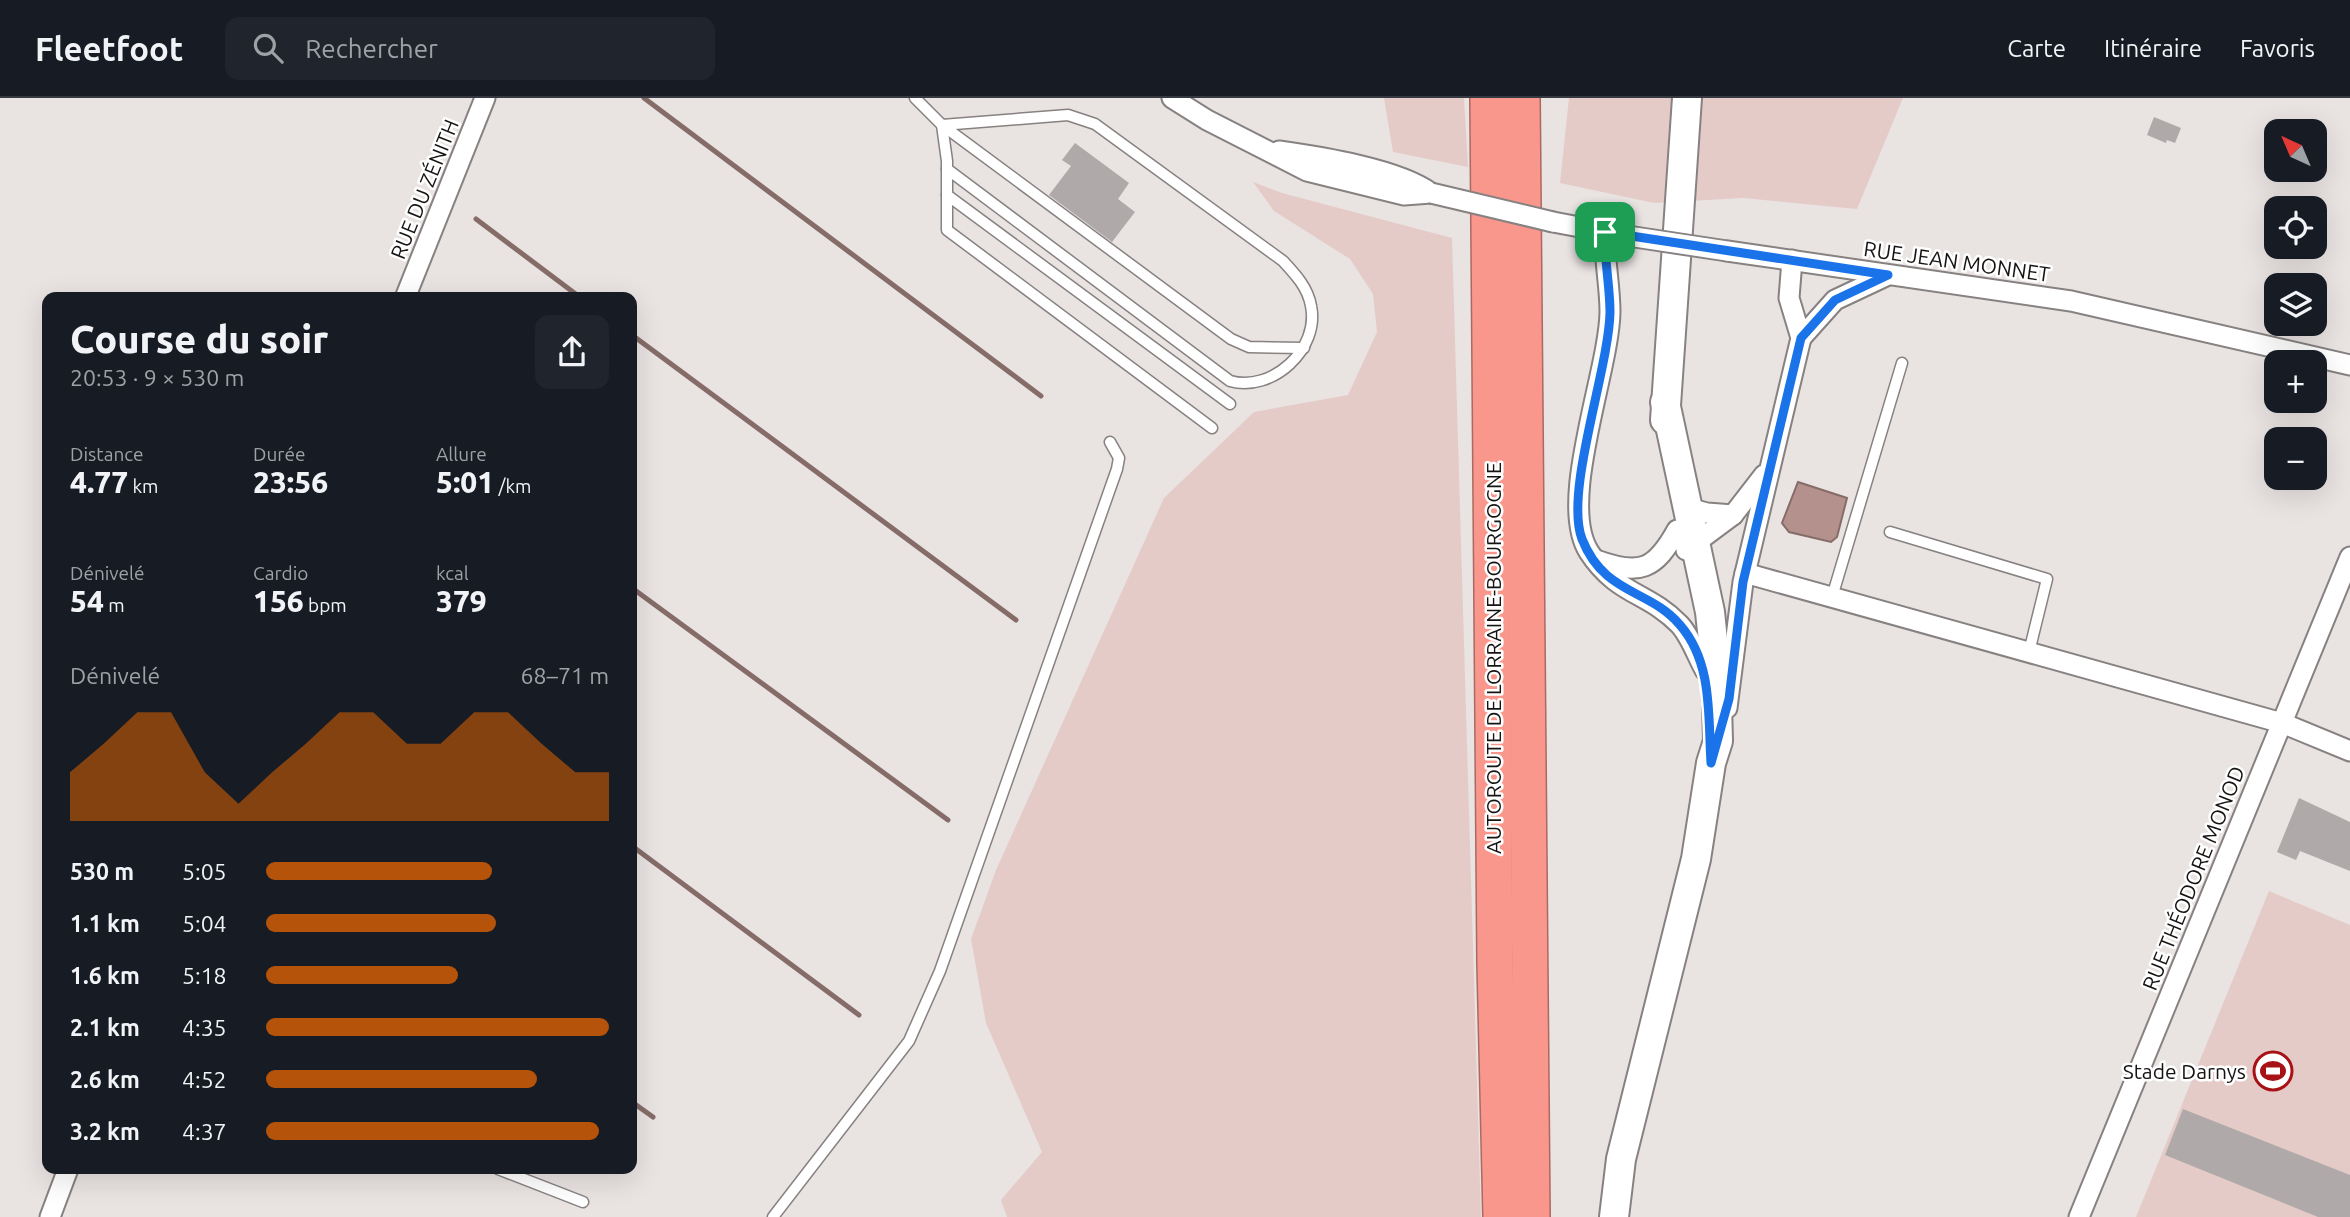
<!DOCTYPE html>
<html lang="fr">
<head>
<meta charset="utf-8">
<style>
  :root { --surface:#171b24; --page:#20242c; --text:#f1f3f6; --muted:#9ea1a6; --line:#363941; --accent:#b45309 }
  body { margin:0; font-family:Ubuntu,sans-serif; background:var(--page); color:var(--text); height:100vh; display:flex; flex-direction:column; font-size:26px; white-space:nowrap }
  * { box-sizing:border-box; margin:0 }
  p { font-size:23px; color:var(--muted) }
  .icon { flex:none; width:38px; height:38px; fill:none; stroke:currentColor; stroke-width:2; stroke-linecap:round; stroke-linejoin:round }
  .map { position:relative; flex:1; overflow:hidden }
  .details { position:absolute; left:42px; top:194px; width:595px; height:882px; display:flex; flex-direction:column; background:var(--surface); border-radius:14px; box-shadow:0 7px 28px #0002 }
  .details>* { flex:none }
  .needle { width:46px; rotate:316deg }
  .fabs { position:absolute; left:2264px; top:21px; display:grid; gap:14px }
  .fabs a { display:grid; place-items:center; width:63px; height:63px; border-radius:14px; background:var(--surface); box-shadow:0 7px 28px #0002; font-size:35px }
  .pin { position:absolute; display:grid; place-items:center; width:60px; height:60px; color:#fff; margin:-30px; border-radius:14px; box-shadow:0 4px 10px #0006 }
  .round { display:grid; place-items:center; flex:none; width:74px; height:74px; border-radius:14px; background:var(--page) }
  .headline { display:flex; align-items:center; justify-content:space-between; height:119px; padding:0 28px }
  h1 { font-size:38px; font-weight:800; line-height:52px }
  .metrics { display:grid; grid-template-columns:repeat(3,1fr); gap:10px; height:119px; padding:7px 28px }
  .metrics div { display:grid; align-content:center }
  .metrics b { font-size:30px; font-weight:800 }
  .metrics small { font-size:19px; font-weight:400 }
  .metrics p { font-size:19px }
  .chart { height:196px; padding:14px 28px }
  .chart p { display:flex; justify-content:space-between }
  .chart svg { width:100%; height:126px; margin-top:7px; fill:var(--accent); opacity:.7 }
  ul { padding:0 28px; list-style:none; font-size:23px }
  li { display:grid; grid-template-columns:112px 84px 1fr; align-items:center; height:52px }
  li i { height:18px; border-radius:9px; background:var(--accent) }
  header { display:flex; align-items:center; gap:42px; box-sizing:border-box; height:98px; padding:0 35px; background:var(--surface); border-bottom:2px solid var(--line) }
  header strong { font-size:33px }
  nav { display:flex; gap:38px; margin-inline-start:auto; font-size:24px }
  .search { width:490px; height:63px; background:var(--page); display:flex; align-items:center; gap:18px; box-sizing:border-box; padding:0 24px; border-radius:14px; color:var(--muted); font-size:26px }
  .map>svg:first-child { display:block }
  .green { fill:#e5cbc7 }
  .water { fill:#b5918d; stroke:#856c68; stroke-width:2 }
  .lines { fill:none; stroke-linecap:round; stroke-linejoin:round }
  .stream { stroke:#856c68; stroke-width:5 }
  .building { fill:#afaaa9 }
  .lane-casing { stroke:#878181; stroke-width:13 }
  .street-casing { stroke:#878181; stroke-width:23 }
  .secondary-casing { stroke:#878181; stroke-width:32 }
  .highway-casing { stroke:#aa6962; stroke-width:38 }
  .lane { stroke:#fff; stroke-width:10 }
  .street { stroke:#fff; stroke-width:19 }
  .secondary { stroke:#fff; stroke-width:28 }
  .highway { stroke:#f9978c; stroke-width:35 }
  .street-bridge-casing { stroke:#878181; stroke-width:23; stroke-linecap:butt }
  .street-bridge { stroke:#fff; stroke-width:19 }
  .route-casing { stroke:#fff; stroke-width:14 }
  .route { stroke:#1a73e8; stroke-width:9 }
  .labels { text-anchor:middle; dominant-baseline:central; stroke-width:5; stroke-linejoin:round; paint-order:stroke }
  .street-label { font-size:21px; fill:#161413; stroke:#fff }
  .poi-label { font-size:21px; fill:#161413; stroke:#fff; text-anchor:end }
</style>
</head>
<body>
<header>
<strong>Fleetfoot</strong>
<div class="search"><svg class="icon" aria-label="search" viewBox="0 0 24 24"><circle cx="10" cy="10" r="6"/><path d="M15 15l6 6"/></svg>Rechercher</div>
<nav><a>Carte</a><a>Itinéraire</a><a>Favoris</a></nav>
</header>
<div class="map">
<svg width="2350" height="1119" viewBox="0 0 2350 1119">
  <rect width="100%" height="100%" fill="#e9e3e2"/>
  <g class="green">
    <path d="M 1384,0 L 1464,0 L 1468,69 L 1393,54 Z"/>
    <path d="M 1569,0 L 1903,0 L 1857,111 L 1743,100 L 1654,105 L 1560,85 Z"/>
    <path d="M 1253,84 L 1282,95 L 1452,140 L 1481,1119 L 1007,1119 L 1001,1102 L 1042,1054 L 986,925 L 971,841 L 996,772 L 1164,400 L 1254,314 L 1348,297 L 1377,234 L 1373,196 L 1350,161 L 1274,113 Z"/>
    <path d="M 2269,793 L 2350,827 L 2350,1119 L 2136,1119 Z"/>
  </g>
  <path class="water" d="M 1798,384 L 1847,400 L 1837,439 L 1831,444 L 1789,434 L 1782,425 Z"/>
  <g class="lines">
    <g class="stream">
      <path d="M 644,0 L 1041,298"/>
      <path d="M 476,121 L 581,200"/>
      <path d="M 632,237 L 1016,522"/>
      <path d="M 632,490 L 948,722"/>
      <path d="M 632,748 L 859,917"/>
      <path d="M 632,1004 L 653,1019"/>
    </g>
  </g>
  <g class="building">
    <path d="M 2154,19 L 2181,30 L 2175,45 L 2167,42 L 2166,45 L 2147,37 Z"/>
    <path d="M 1075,45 L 1129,85 L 1118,101 L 1135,114 L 1112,144 L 1049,97 L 1071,68 L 1062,62 Z"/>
    <path d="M 2299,700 L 2350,724 L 2350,773 L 2300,753 L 2296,762 L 2277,754 Z"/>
    <path d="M 2183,1011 L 2350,1077 L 2350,1119 L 2318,1119 L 2165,1057 Z"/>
  </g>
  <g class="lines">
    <defs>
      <g id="lane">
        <path d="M 915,0 L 942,27 L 947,63 L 947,132 L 1212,330"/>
        <path d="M 942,27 L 1068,17 L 1095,26 L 1283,163 C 1296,177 1308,190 1311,208 C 1320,251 1272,295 1230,283 L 947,71"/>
        <path d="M 942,27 L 1231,241 L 1249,249 L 1304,250"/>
        <path d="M 947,97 L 1230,306"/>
        <path d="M 1890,434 L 2047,481 L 2029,554"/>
        <path d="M 1832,499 L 1902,265"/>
        <path d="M 498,1071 L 583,1104"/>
        <path d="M 773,1119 L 909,943 L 940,873 L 1117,371 L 1119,360 L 1110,344"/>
      </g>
      <g id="street">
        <path d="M 1172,0 L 1207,22 L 1307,73 L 1404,97 L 1431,95"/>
        <path d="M 1279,53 C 1321,59 1398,71 1431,95"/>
        <path d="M 1553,124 L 1617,136"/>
        <path d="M 1605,134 C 1604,161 1610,187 1610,214 C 1609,274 1557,404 1589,454 C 1617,497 1648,494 1679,526 C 1690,537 1697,558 1705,572"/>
        <path d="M 1727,153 L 2071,203 L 2350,267"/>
        <path d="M 405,200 L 485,0"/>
        <path d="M 1801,240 L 1835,202 L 1886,178"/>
        <path d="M 1688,410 L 1707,415 L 1733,417 L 1764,377"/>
        <path d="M 1686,452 L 1733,417"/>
        <path d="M 1596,462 C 1640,478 1655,472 1677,432"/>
        <path d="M 1745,475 L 2282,625 L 2350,653"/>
        <path d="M 1727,610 L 1743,484 L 1801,240 L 1789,200 L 1792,162"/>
        <path d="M 50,1119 L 68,1071"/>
        <path d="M 2079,1119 L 2350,459"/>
      </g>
      <g id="secondary">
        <path d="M 1665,322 L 1687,0"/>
        <path d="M 1614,1119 L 1621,1061 L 1696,761 L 1711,665 L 1718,643 L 1716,571 L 1710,514 L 1665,304"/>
      </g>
      <g id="highway">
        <path d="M 1488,0 L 1495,865 L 1501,1119"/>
        <path d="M 1522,0 L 1532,1119"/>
      </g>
    </defs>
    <use href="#lane" class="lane-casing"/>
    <use href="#street" class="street-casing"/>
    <use href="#secondary" class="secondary-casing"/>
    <use href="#highway" class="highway-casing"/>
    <use href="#lane" class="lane"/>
    <use href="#street" class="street"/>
    <use href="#secondary" class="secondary"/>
    <use href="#highway" class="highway"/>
    <defs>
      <g id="street-bridge">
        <path d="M 1431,95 L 1553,124"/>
        <path d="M 1628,138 L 1727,153"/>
      </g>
    </defs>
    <use href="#street-bridge" class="street-bridge-casing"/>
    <use href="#street-bridge" class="street-bridge"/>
  </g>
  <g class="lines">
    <defs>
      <path id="route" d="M 1605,134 L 1888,177 L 1835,202 L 1801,240 L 1743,484 L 1729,601 L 1711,665 C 1708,618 1713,565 1680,527 C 1650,491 1604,497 1582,441 C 1564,394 1609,271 1610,214 C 1610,188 1604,161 1605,134 Z"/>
    </defs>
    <use href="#route" class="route-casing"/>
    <use href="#route" class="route"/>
  </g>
  <defs>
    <symbol id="stadium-ring" viewBox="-11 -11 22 22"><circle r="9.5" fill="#fff" stroke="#a71216" stroke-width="1.5"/><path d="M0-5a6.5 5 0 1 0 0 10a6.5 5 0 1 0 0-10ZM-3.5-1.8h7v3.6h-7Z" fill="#a71216"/></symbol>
  </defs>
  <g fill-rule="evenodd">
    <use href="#stadium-ring" x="2251" y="951" width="44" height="44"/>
  </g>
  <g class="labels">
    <g class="street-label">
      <text transform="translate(424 91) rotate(-68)">RUE DU ZÉNITH</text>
      <text transform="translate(1957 163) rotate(8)">RUE JEAN MONNET</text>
      <text transform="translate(1493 560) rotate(-90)">AUTOROUTE DE LORRAINE-BOURGOGNE</text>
      <text transform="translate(2193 780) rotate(-68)">RUE THÉODORE MONOD</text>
    </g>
    <g class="poi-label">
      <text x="2246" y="973">Stade Darnys</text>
    </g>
  </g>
</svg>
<div class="fabs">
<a><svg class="needle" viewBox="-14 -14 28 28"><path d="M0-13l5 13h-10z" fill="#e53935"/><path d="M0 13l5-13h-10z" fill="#9ea1a6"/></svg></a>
<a><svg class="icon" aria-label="locate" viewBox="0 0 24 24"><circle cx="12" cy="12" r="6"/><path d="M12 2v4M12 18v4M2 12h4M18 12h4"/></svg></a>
<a><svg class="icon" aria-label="layers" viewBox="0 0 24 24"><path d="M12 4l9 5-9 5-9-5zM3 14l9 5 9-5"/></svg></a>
<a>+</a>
<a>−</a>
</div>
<div class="pin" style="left:1605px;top:134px;background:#1e9e55"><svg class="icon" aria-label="arrive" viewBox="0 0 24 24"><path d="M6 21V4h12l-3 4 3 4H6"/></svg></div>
<section class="details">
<div class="headline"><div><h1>Course du soir</h1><p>20:53 · 9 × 530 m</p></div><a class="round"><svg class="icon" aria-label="share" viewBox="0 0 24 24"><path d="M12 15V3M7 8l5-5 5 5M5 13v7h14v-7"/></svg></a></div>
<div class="metrics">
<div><p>Distance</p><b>4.77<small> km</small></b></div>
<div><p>Durée</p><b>23:56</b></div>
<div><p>Allure</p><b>5:01<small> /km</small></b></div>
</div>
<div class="metrics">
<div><p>Dénivelé</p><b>54<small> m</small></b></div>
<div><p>Cardio</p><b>156<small> bpm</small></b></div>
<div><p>kcal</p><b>379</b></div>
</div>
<div class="chart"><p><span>Dénivelé</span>68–71 m</p>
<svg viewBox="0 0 160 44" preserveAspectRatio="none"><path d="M0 44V27L10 17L20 6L30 6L40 27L50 38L60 27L70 17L80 6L90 6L100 17L110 17L120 6L130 6L140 17L150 27L160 27V44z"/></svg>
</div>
<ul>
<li><b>530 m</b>5:05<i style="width:66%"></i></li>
<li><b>1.1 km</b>5:04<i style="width:67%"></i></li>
<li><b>1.6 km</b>5:18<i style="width:56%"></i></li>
<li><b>2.1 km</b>4:35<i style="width:100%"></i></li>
<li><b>2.6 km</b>4:52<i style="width:79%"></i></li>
<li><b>3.2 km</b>4:37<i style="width:97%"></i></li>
</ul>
</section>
</div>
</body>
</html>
